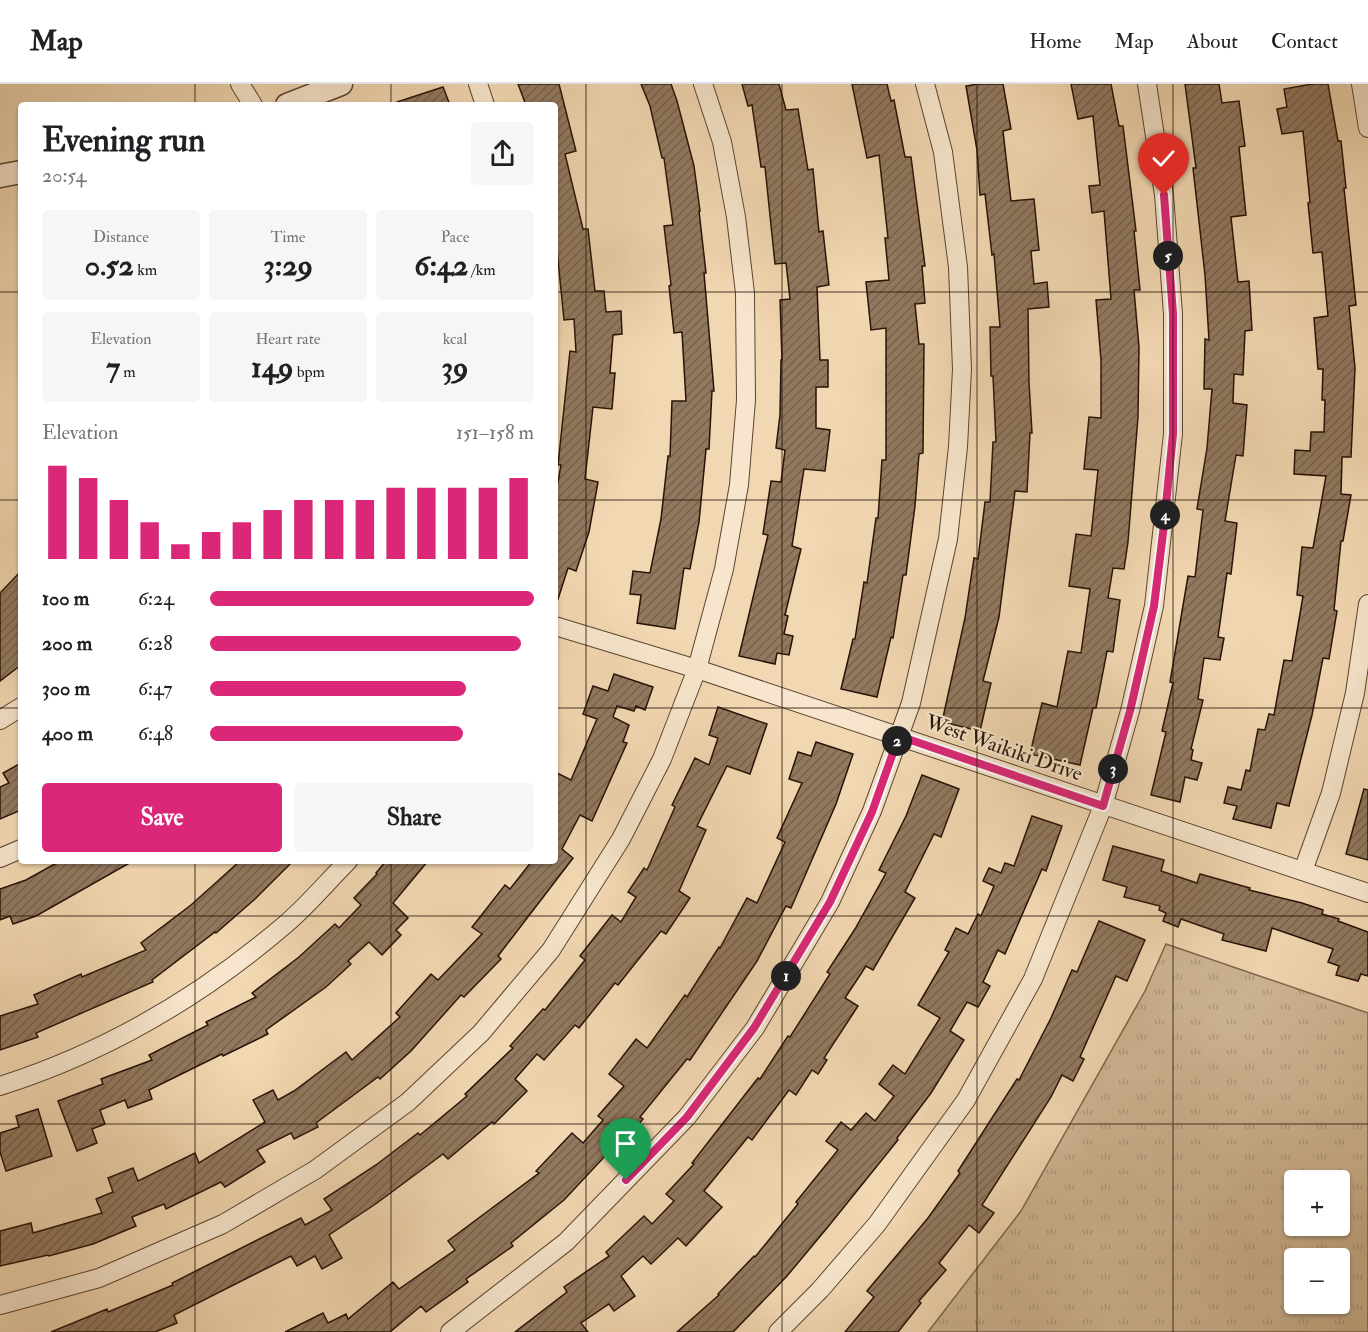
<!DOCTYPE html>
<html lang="en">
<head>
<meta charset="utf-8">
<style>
  :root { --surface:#fff; --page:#f6f6f6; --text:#202124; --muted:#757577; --line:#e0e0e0; --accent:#db2777 }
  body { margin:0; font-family:"IM FELL Double Pica",serif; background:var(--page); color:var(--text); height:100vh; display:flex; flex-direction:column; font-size:22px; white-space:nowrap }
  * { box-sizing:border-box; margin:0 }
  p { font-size:20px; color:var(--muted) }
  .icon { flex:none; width:33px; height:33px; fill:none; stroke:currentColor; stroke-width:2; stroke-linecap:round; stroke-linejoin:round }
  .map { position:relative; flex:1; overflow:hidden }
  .panel { position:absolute; left:18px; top:18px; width:540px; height:762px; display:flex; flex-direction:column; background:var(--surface); border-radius:6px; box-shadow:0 2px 4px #0004 }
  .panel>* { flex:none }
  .tools { position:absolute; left:1284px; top:1086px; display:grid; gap:12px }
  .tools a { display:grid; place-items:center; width:66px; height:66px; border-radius:6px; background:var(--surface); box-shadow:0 2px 4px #0004; font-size:30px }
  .pin { position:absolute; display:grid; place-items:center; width:51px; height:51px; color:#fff; margin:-62px -26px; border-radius:50% 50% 50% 0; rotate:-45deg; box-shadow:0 0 6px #0007 }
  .pin .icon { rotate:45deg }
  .km { position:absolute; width:30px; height:30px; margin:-15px; border-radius:50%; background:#222; color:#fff; font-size:16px; line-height:30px; text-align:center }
  .round { display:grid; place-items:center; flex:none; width:63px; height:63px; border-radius:6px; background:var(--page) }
  .head { display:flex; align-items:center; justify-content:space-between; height:102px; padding:0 24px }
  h1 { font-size:33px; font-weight:800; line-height:45px }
  .metrics { display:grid; grid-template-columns:repeat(3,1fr); gap:9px; height:102px; padding:6px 24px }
  .metrics div { display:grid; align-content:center; border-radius:6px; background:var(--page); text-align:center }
  .metrics b { font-size:30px; font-weight:800 }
  .metrics small { font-size:16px; font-weight:400 }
  .metrics p { font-size:16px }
  .chart { height:168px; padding:12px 24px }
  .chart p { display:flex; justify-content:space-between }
  .chart svg { width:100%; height:108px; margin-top:6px; stroke:var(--accent); stroke-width:6 }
  .primary-button { display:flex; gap:12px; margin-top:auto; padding:12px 24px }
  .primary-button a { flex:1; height:69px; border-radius:6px; background:var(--accent); color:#fff; font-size:24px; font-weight:800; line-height:69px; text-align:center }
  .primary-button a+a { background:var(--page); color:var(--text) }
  ul { padding:0 24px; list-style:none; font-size:20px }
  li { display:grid; grid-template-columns:96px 72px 1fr; align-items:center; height:45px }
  li i { height:15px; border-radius:8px; background:var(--accent) }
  header { display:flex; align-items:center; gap:36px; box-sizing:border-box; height:84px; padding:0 30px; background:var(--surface); border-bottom:2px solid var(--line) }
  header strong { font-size:28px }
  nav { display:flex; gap:33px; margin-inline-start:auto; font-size:21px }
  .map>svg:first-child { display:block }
  .grass { fill:url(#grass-tufts); stroke:#7b654e; stroke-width:1.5; fill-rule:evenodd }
  .building { fill:url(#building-hatch); stroke:#271307; stroke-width:1.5 }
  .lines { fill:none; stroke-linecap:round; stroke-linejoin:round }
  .minor-casing { stroke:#5a4432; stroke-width:20 }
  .tertiary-casing { stroke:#5a4432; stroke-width:25 }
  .minor { stroke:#f7e6cd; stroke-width:18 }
  .tertiary { stroke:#f7e6cd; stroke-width:22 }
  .route-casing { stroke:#fff; stroke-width:12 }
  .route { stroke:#db2777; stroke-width:8 }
  .grid { fill:none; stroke:#271307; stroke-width:1.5; stroke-opacity:0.55 }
  .labels { text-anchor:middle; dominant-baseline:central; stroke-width:4.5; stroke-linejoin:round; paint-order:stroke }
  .street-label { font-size:21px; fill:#271307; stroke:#f7e6cd }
</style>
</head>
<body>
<header>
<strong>Map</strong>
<nav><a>Home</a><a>Map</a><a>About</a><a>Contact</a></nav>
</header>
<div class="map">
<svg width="1368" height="1248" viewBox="0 0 1368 1248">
  <defs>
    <pattern id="grass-tufts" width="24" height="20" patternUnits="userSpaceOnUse" patternTransform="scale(1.5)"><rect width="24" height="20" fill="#cfb795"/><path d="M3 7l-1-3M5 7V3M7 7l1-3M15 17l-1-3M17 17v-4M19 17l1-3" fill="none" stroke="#b29c7f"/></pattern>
    <pattern id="building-hatch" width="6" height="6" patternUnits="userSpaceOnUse" patternTransform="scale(1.5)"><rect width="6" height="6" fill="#917960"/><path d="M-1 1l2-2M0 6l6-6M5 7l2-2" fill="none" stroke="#76624d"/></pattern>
  </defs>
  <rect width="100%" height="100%" fill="#f2d8b2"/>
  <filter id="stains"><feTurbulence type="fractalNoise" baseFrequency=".00333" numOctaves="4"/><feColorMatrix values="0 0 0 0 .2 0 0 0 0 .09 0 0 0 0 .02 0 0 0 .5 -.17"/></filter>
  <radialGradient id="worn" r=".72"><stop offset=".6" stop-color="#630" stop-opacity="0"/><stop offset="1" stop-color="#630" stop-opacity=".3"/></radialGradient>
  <path class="grass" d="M 1166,860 L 1368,929 L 1368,1248 L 928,1248 L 1021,1127 L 1145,907 ZM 1294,1096 L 1340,1096 L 1340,1142 L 1294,1142 ZM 1294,1174 L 1340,1174 L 1340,1220 L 1294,1220 Z"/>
  <g class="building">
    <path d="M 518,0 L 559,0 L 576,67 L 565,70 L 583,145 L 588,145 L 595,207 L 604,207 L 606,228 L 621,227 L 622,250 L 613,251 L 610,289 L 615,289 L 612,325 L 593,323 L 585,395 L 598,398 L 589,448 L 576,487 L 568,484 L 558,515 L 555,514 L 555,414 L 561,381 L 558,381 L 570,267 L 576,268 L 574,235 L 564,236 L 555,146 L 555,21 L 526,21 Z"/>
    <path d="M 641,0 L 671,0 L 677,17 L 694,82 L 700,127 L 699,127 L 706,189 L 704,189 L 714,307 L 712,307 L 709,365 L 706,365 L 699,438 L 690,485 L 684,484 L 675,545 L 637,539 L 641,511 L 630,510 L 633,487 L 650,489 L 661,435 L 668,372 L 670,372 L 672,317 L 686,317 L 682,248 L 674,249 L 669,202 L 671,201 L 664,142 L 673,141 L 664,74 L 662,74 L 650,22 Z"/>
    <path d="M 742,0 L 779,0 L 786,26 L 798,25 L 808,86 L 813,85 L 819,148 L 823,147 L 829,201 L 817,203 L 820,276 L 828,276 L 828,303 L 816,303 L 816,344 L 830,346 L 825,387 L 804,385 L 792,462 L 801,465 L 785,531 L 788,532 L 784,550 L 793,552 L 789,571 L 777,569 L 775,580 L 739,572 L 768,451 L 763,450 L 771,397 L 781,398 L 785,366 L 776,364 L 780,331 L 781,276 L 782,276 L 780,216 L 790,215 L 786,179 L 775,180 L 765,83 L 761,83 L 752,21 L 748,22 Z"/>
    <path d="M 852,0 L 887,0 L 891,17 L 894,16 L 905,73 L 911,73 L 925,182 L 922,182 L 925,219 L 915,220 L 919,260 L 924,260 L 923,369 L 919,370 L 915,422 L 906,491 L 903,491 L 893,554 L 891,553 L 877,613 L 841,605 L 853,555 L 855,555 L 864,498 L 867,499 L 876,434 L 878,434 L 882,376 L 886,376 L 886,244 L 871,246 L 866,198 L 889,196 L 885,154 L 888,154 L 879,71 L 867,74 Z"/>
    <path d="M 978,0 L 1003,0 L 1011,45 L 1003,47 L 1011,117 L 1034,115 L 1039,166 L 1031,167 L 1034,200 L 1047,198 L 1049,223 L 1028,225 L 1029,298 L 1032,349 L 1030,349 L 1027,408 L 1015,407 L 999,533 L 983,597 L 991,599 L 980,647 L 942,638 L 965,534 L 974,474 L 978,475 L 985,418 L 990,418 L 993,358 L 996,358 L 993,292 L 991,292 L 990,243 L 1000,243 L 994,170 L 992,171 L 985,110 L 980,111 L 977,66 L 966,2 Z"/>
    <path d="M 1071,0 L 1111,0 L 1119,42 L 1123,42 L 1136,147 L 1134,147 L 1140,206 L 1134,206 L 1139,263 L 1138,333 L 1128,458 L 1124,485 L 1113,484 L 1108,514 L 1120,516 L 1113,568 L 1107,567 L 1096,624 L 1093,624 L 1080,681 L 1030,670 L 1042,619 L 1057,623 L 1068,567 L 1081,569 L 1090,505 L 1069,502 L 1076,450 L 1091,452 L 1098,386 L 1084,385 L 1089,333 L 1101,334 L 1101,276 L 1096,216 L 1111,215 L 1104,127 L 1092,129 L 1089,102 L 1100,101 L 1093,32 L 1078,35 Z"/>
    <path d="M 1185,0 L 1219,0 L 1222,19 L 1239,17 L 1245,62 L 1239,63 L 1246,131 L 1231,133 L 1238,198 L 1249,197 L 1252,246 L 1245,247 L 1243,291 L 1234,290 L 1233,319 L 1247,321 L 1243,372 L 1236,371 L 1225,437 L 1237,439 L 1231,490 L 1227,489 L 1218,553 L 1224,554 L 1220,576 L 1204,574 L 1198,615 L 1203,616 L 1191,665 L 1193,666 L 1191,676 L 1202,679 L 1197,696 L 1185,693 L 1180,718 L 1151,711 L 1166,648 L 1162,647 L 1173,599 L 1170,598 L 1188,492 L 1195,493 L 1203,426 L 1197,425 L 1207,364 L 1212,305 L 1204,305 L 1205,255 L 1209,256 L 1205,191 L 1193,84 L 1196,84 Z"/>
    <path d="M 1312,0 L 1328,0 L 1338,57 L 1341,57 L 1346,104 L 1344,104 L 1356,221 L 1349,222 L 1355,284 L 1351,373 L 1342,373 L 1341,410 L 1351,411 L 1343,457 L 1341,457 L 1334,526 L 1337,527 L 1329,575 L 1323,574 L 1312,631 L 1289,722 L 1277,719 L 1271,744 L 1233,735 L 1237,722 L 1224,719 L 1228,703 L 1241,706 L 1246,686 L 1250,687 L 1258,645 L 1265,646 L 1269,630 L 1274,631 L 1284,576 L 1292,577 L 1303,512 L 1297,511 L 1302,463 L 1313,464 L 1326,392 L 1294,390 L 1295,366 L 1310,367 L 1311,348 L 1324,348 L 1325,316 L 1322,316 L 1323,285 L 1318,285 L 1314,234 L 1328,232 L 1322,168 L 1313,169 L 1308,119 L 1310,118 L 1303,47 L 1282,50 L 1277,25 L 1287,23 L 1284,5 Z"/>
    <path d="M 443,3 L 450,21 L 398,21 L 397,18 Z"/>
    <path d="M 21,487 L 21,581 L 0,597 L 0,509 Z"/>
    <path d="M 614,590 L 653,603 L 645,626 L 636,622 L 634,627 L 617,622 L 613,633 L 629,641 L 623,658 L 627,659 L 592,737 L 580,731 L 562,765 L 573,774 L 498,872 L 501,875 L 464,913 L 461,911 L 411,967 L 380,995 L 378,993 L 316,1039 L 318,1043 L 294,1055 L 291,1049 L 257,1066 L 265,1078 L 225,1103 L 221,1098 L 166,1125 L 164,1120 L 132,1133 L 136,1142 L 93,1160 L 49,1172 L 48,1171 L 0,1182 L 0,1147 L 31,1139 L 33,1149 L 102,1129 L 96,1115 L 113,1108 L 108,1094 L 133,1084 L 138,1097 L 195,1069 L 199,1079 L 265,1038 L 253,1016 L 273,1006 L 278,1016 L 294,1007 L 346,968 L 352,976 L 400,933 L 396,929 L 431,890 L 438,896 L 482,850 L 472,843 L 505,801 L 510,805 L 532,777 L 555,777 L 555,688 L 571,696 L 597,635 L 583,630 L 593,602 L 608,607 Z"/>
    <path d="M 718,623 L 767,640 L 750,690 L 727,682 L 697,742 L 706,746 L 679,807 L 690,814 L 666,850 L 661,847 L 618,901 L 615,899 L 579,944 L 575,941 L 544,976 L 537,970 L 515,995 L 527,1007 L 494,1040 L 492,1038 L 448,1075 L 443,1070 L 377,1119 L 329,1151 L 342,1174 L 322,1185 L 315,1172 L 297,1182 L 291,1172 L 174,1231 L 177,1239 L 155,1248 L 51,1248 L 107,1225 L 108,1228 L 173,1201 L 172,1199 L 301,1134 L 305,1141 L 332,1126 L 324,1115 L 376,1081 L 418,1049 L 420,1051 L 467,1012 L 465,1010 L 513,964 L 510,962 L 543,925 L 545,926 L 585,876 L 580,872 L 612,831 L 621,838 L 636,813 L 628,808 L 644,784 L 647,786 L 675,723 L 672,721 L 695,674 L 709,681 L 718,654 L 709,651 Z"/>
    <path d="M 816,658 L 853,670 L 836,720 L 791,824 L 786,822 L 757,877 L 690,976 L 687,975 L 640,1033 L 643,1035 L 610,1075 L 606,1071 L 564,1116 L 511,1159 L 513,1162 L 466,1195 L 468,1198 L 426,1228 L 421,1222 L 390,1248 L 285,1248 L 323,1229 L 328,1239 L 346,1230 L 348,1235 L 393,1198 L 399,1205 L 455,1166 L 448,1157 L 539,1089 L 536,1087 L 572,1049 L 583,1059 L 603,1036 L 598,1032 L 624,1002 L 609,990 L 636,955 L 647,964 L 685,911 L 687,913 L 719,863 L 720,864 L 747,814 L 757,819 L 785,758 L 777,754 L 802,699 L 789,695 L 798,668 L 811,672 Z"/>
    <path d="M 21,679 L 21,726 L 0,735 L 0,703 L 9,699 L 3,689 Z"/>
    <path d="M 922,691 L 959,705 L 941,753 L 934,750 L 905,808 L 915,814 L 873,886 L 866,882 L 845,914 L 858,922 L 824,974 L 827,976 L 818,990 L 812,986 L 796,1011 L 789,1006 L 752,1056 L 748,1053 L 704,1107 L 722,1123 L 686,1162 L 678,1154 L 651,1180 L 643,1172 L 621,1192 L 635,1212 L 614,1227 L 609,1220 L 581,1239 L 588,1248 L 515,1248 L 567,1208 L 564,1203 L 609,1172 L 606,1168 L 644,1132 L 652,1140 L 674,1117 L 666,1110 L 694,1080 L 692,1079 L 758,994 L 760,995 L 788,952 L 790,953 L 830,890 L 827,888 L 855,845 L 886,789 L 879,786 L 906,732 Z"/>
    <path d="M 1364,705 L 1368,706 L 1368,776 L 1346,770 Z"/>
    <path d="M 1032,732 L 1062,742 L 1046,787 L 1042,785 L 1005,870 L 998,866 L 983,898 L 990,902 L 978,923 L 967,918 L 950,947 L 964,956 L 931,1009 L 897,1054 L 898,1056 L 827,1144 L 787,1192 L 736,1245 L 733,1248 L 677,1248 L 719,1211 L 718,1210 L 754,1172 L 755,1173 L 798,1120 L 796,1118 L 838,1066 L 826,1057 L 841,1038 L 851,1046 L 866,1029 L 875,1037 L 894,1012 L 879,1000 L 893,981 L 905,990 L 940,934 L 918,921 L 949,868 L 945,866 L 956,844 L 968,850 L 978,830 L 981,832 L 994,802 L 983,797 L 989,784 L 1001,789 L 1005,779 L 1014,782 Z"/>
    <path d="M 1113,762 L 1164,776 L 1161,787 L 1197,799 L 1200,790 L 1250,804 L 1249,806 L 1302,819 L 1323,826 L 1322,830 L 1339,835 L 1338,837 L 1368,848 L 1368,892 L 1361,890 L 1358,897 L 1336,891 L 1339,882 L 1328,878 L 1333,865 L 1272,844 L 1266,867 L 1222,856 L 1224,850 L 1181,835 L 1178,843 L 1163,837 L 1166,829 L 1159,826 L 1160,822 L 1124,813 L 1127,803 L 1103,796 Z"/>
    <path d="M 60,777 L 133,777 L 36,832 L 13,840 L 10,832 L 0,836 L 0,805 L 26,796 Z"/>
    <path d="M 240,777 L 293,777 L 255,815 L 216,849 L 215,848 L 152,896 L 153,898 L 36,949 L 38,953 L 0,966 L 0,932 L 38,920 L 34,911 L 81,890 L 82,893 L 146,866 L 141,859 L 191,821 Z"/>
    <path d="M 386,777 L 428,777 L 393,819 L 408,834 L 396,846 L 401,851 L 382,871 L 369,858 L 348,877 L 351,880 L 326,903 L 266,946 L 268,950 L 223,972 L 222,970 L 149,1006 L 152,1015 L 128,1024 L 125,1016 L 100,1026 L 105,1040 L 92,1045 L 97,1059 L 77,1067 L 58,1017 L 103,1000 L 101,995 L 152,976 L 149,971 L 208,941 L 206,938 L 256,913 L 252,909 L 299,873 L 335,840 L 339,844 L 361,821 L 354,814 L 377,790 L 376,789 Z"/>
    <path d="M 1099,837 L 1145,856 L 1127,897 L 1116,892 L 1080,973 L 1084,975 L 1073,997 L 1062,991 L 1051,1013 L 982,1121 L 994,1129 L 979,1149 L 969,1141 L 939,1179 L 946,1186 L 919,1217 L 921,1219 L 898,1248 L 845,1248 L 874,1213 L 867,1207 L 928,1134 L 960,1089 L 958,1087 L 1017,995 L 1019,996 L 1051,934 L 1072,886 L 1077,888 Z"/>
    <path d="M 38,1025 L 52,1072 L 6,1087 L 0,1068 L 0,1049 L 19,1043 L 16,1032 Z"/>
  </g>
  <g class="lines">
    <defs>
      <g id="minor">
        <path d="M 240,0 L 253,21"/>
        <path d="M 478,0 L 485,21"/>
        <path d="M 1361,0 L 1368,44"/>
        <path d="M 555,542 L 697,585 L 1368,809"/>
        <path d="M 0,636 L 21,623"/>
        <path d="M 0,774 L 21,765"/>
        <path d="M 1303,787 L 1331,709 L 1355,609 L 1368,520"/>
        <path d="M 0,1002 C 107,968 202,912 287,839 C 309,820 328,797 348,777"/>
        <path d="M 0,1221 L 99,1194 L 223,1140 L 315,1086 L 408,1018 L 481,949 L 551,866 L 621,755 L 662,675 L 697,585 L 724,485 L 739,401 L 746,316 L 745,209 L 736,133 L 722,58 L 703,0"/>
        <path d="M 450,1248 L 566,1158 L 687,1033 L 755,944 L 830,818 L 872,727 L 911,619 L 948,455 L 958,363 L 962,285 L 958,183 L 943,68 L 925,0"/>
        <path d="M 778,1248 L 820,1206 L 877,1140 L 966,1016 L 1033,895 L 1103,722 L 1130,627 L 1154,522 L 1173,350 L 1173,230 L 1164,111 L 1147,0"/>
      </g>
      <g id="tertiary">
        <path d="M 287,21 L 341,0"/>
        <path d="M 0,92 L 21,88"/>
      </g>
    </defs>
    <use href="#minor" class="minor-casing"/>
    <use href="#tertiary" class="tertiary-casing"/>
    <use href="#minor" class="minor"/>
    <use href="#tertiary" class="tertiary"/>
  </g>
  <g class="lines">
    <defs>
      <path id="route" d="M 626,1096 L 687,1033 L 754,944 L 830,818 L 872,728 L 899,652 L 1103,722 L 1130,627 L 1154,522 L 1164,441 L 1173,350 L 1173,230 L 1164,111"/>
    </defs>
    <use href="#route" class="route-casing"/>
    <use href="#route" class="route"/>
  </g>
  <path class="grid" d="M 195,0 L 195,21M 391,0 L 391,21M 586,0 L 586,1248M 782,0 L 782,1248M 977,0 L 977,1248M 1173,0 L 1173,1248M 0,208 L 21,208M 555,208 L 1368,208M 0,416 L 21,416M 555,416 L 1368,416M 0,624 L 21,624M 555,624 L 1368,624M 195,777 L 195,1248M 391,777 L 391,1248M 0,832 L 1368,832M 0,1040 L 1368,1040"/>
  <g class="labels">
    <g class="street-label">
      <text transform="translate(1004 664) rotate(19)">West Waikiki Drive</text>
    </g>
  </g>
  <rect width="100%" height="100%" filter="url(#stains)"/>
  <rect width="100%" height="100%" fill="url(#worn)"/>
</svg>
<div class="tools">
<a>+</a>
<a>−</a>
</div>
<div class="pin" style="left:626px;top:1096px;background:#1e9e55"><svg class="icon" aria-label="arrive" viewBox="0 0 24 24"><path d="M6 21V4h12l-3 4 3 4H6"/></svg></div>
<div class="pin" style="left:1164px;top:111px;background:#d93025"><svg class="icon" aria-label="check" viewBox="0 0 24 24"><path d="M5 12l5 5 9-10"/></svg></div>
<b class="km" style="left:786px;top:892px">1</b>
<b class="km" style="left:897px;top:657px">2</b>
<b class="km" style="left:1113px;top:685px">3</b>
<b class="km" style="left:1165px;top:431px">4</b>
<b class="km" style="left:1168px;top:172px">5</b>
<section class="panel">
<div class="head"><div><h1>Evening run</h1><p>20:54</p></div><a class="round"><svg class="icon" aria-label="share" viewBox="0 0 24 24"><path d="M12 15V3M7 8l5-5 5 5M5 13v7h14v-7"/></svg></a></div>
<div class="metrics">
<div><p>Distance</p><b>0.52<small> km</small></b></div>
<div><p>Time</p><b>3:29</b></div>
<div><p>Pace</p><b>6:42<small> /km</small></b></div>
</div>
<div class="metrics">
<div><p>Elevation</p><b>7<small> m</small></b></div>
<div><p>Heart rate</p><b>149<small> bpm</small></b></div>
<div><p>kcal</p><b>39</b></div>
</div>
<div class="chart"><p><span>Elevation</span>151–158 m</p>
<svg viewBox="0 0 160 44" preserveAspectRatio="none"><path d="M5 44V6M15 44V11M25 44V20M35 44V29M45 44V38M55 44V33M65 44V29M75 44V24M85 44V20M95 44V20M105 44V20M115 44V15M125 44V15M135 44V15M145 44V15M155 44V11"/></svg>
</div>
<ul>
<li><b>100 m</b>6:24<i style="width:100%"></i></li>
<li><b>200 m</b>6:28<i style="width:96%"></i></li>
<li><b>300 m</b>6:47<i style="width:79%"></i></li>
<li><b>400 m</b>6:48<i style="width:78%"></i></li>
</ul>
<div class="primary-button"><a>Save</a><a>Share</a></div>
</section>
</div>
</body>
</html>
